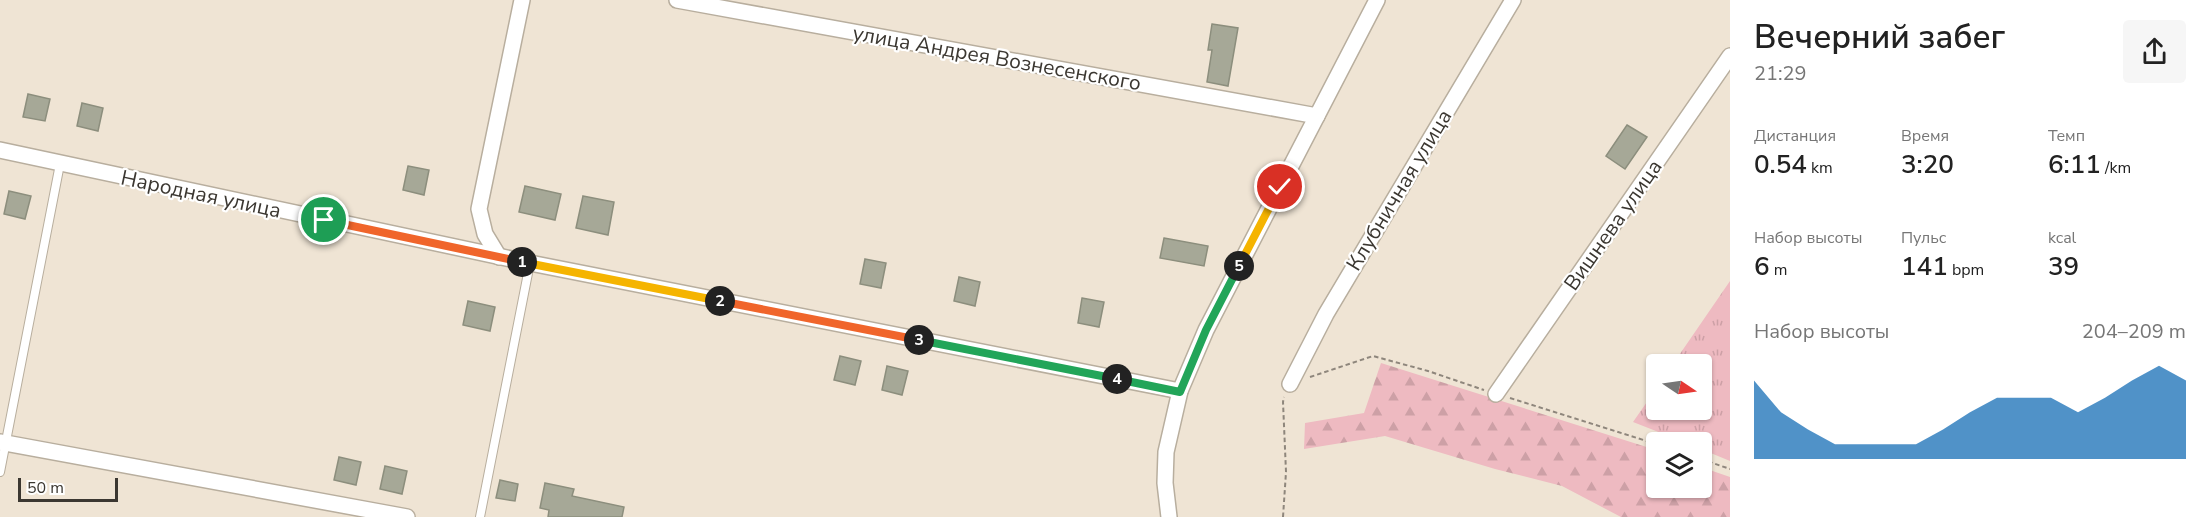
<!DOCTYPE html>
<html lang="ru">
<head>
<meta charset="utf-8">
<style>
  :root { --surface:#fff; --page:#f6f6f6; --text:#222; --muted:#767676; --accent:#0765b2 }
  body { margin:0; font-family:"Nunito Sans",sans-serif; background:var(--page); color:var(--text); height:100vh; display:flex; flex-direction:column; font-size:22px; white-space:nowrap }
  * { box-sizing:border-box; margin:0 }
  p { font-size:20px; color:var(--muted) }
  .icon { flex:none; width:33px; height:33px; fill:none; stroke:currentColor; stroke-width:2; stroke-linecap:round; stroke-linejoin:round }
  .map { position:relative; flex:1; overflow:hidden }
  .panel { display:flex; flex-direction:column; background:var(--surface); width:480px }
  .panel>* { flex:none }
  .needle { width:39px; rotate:103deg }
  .fabs { position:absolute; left:1646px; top:354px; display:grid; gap:12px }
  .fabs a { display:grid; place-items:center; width:66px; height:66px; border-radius:6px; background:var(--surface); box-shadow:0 2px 4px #0004; font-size:30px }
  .scale { position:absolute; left:18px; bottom:15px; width:100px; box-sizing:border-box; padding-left:6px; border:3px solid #3b3731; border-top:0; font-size:16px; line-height:21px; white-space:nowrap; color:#3b3731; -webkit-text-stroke:4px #fff; paint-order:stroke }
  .pin { position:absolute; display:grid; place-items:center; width:51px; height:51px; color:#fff; margin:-26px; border:3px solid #fff; border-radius:50%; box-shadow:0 2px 6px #0007 }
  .km { position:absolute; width:30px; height:30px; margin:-15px; border-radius:50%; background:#222; color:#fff; font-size:16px; line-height:30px; text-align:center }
  .round { display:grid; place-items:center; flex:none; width:63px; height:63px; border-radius:6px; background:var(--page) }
  .head { display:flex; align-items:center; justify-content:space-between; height:102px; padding:0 24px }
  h1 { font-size:33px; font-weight:600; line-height:45px }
  .stats { display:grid; grid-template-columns:repeat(3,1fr); gap:9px; height:102px; padding:6px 24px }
  .stats div { display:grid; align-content:center }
  .stats b { font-size:26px; font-weight:600 }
  .stats small { font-size:16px; font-weight:400 }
  .stats p { font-size:16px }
  .chart { height:168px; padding:12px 24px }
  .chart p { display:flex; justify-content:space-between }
  .chart svg { width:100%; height:108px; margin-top:6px; fill:var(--accent); opacity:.7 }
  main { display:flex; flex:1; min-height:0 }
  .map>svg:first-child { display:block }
  .grass { fill:url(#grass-tufts) }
  .forest { fill:url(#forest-firs) }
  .building { fill:#a6a897; stroke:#8c8e7d; stroke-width:1.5 }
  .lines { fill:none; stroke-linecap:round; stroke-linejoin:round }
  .service-casing { stroke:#b8ae9e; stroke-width:10 }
  .minor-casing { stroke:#b8ae9e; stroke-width:18 }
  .path { stroke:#8e867c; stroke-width:2; stroke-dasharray:4.5 3; stroke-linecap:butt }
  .service { stroke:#fff; stroke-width:8 }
  .minor { stroke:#fff; stroke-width:15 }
  .split-1-casing { stroke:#fff; stroke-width:12 }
  .split-2-casing { stroke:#fff; stroke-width:12 }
  .split-3-casing { stroke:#fff; stroke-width:12 }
  .split-4-casing { stroke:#fff; stroke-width:12 }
  .split-5-casing { stroke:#fff; stroke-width:12 }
  .split-6-casing { stroke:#fff; stroke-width:12 }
  .split-1 { stroke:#f0652b; stroke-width:8 }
  .split-2 { stroke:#f5b400; stroke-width:8 }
  .split-3 { stroke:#f0652b; stroke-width:8 }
  .split-4 { stroke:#22a559; stroke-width:8 }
  .split-5 { stroke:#22a559; stroke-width:8 }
  .split-6 { stroke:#f5b400; stroke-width:8 }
  .labels { text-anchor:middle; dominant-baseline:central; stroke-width:4.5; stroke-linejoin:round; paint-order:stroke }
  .street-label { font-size:21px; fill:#3b3731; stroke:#fff }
</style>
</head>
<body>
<main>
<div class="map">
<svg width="1730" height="517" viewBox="0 0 1730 517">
  <defs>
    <pattern id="grass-tufts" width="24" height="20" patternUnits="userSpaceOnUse" patternTransform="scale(1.5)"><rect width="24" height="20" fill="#eebac1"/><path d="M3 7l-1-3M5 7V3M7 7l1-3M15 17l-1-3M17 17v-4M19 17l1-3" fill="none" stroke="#cda0a6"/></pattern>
    <pattern id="forest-firs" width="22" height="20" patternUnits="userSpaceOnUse" patternTransform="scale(1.5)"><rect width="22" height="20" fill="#eebac1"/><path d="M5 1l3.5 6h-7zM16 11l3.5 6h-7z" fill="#cda0a6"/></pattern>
  </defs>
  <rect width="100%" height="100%" fill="#efe4d4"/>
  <path class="grass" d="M 1730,281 L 1730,461 L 1701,449 L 1701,442 L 1684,442 L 1633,422 L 1656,389 L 1656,410 L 1701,410 L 1701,364 L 1673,364 Z"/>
  <path class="forest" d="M 1381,363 L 1656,450 L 1656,488 L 1701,488 L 1701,467 L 1730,477 L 1730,517 L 1621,517 L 1562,486 L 1495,469 L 1385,436 L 1304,449 L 1305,423 L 1364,413 Z"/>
  <g class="building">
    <path d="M 1212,24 L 1238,28 L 1228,86 L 1207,82 L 1212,50 L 1208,50 Z"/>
    <path d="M 28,94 L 50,99 L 45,121 L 23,117 Z"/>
    <path d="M 82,103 L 103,108 L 98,131 L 77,126 Z"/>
    <path d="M 1627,125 L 1647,137 L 1625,169 L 1606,156 Z"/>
    <path d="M 408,166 L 429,170 L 424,195 L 403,190 Z"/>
    <path d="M 525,186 L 561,194 L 555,220 L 519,212 Z"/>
    <path d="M 9,191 L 31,196 L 25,219 L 4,214 Z"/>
    <path d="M 583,196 L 614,202 L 608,235 L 576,228 Z"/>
    <path d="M 1164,238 L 1208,246 L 1204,266 L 1160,258 Z"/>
    <path d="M 865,259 L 886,263 L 881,288 L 860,284 Z"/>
    <path d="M 959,277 L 980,282 L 975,306 L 954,301 Z"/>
    <path d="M 1082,298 L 1104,302 L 1099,327 L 1078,323 Z"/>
    <path d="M 468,301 L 495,307 L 490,331 L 463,325 Z"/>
    <path d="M 840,356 L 861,361 L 855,385 L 834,380 Z"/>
    <path d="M 887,366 L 908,371 L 902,395 L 882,390 Z"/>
    <path d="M 339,457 L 361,462 L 356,485 L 334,480 Z"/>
    <path d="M 385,466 L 407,471 L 402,494 L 380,489 Z"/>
    <path d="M 500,480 L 518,484 L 515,501 L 496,498 Z"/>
    <path d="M 545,483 L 574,489 L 572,496 L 624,507 L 622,517 L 548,517 L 549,510 L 540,508 Z"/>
  </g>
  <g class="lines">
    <defs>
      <g id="service">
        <path d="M 0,472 L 60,164"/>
        <path d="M 480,517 L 530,263"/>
      </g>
      <g id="minor">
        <path d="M 677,0 L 1317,116"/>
        <path d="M 0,150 L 530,263 L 1180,391"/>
        <path d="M 499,257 L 485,234 L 479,209 L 522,0"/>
        <path d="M 1290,384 L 1326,314 L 1513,0"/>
        <path d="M 1496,394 L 1730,56"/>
        <path d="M 0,442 L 407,517"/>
        <path d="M 1169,517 L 1165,483 L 1166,452 L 1180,391 L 1206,330 L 1377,0"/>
      </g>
    </defs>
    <use href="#service" class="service-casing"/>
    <use href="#minor" class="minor-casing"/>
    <g class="path">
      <path d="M 1310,377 L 1373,356 L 1428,371 L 1484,390"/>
      <path d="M 1510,398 L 1656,444"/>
      <path d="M 1701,459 L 1730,469"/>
      <path d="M 1283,517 L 1286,472 L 1283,402 L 1284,397"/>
    </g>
    <use href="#service" class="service"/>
    <use href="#minor" class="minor"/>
  </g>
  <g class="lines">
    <defs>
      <path id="split-1" d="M 324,220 L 522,262"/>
      <path id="split-2" d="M 522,262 L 720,301"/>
      <path id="split-3" d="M 720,301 L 919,340"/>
      <path id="split-4" d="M 919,340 L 1117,379"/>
      <path id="split-5" d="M 1117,379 L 1180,392 L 1206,330 L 1239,266"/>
      <path id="split-6" d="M 1239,266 L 1280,187"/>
    </defs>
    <use href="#split-1" class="split-1-casing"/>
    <use href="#split-2" class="split-2-casing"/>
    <use href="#split-3" class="split-3-casing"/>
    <use href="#split-4" class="split-4-casing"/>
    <use href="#split-5" class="split-5-casing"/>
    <use href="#split-6" class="split-6-casing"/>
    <use href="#split-1" class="split-1"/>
    <use href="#split-2" class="split-2"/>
    <use href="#split-3" class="split-3"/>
    <use href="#split-4" class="split-4"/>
    <use href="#split-5" class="split-5"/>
    <use href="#split-6" class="split-6"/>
  </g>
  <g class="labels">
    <g class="street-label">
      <text transform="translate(997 58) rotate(10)">улица Андрея Вознесенского</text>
      <text transform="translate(1399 190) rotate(-59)">Клубничная улица</text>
      <text transform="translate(201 194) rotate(12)">Народная улица</text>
      <text transform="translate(1613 225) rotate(-55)">Вишнева улица</text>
    </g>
  </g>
</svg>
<div class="fabs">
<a><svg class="needle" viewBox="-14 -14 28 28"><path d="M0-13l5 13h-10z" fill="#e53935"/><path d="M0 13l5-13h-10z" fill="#767676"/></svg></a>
<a><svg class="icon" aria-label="layers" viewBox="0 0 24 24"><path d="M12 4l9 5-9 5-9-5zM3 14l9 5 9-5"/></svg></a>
</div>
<div class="scale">50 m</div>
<div class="pin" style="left:324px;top:220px;background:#1e9e55"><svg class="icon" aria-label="arrive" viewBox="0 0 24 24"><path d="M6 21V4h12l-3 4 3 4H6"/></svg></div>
<div class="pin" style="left:1280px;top:187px;background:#d93025"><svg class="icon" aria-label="check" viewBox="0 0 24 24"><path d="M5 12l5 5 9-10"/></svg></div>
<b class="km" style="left:522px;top:262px">1</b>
<b class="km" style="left:720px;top:301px">2</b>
<b class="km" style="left:919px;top:340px">3</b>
<b class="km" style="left:1117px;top:379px">4</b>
<b class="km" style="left:1239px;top:266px">5</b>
</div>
<section class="panel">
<div class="head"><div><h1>Вечерний забег</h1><p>21:29</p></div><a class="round"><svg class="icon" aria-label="share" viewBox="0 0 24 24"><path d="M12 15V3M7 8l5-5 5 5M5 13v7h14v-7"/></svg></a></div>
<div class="stats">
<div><p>Дистанция</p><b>0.54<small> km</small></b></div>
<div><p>Время</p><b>3:20</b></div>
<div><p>Темп</p><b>6:11<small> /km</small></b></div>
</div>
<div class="stats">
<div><p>Набор высоты</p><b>6<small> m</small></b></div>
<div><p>Пульс</p><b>141<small> bpm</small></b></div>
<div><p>kcal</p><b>39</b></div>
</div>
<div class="chart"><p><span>Набор высоты</span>204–209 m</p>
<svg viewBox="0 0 160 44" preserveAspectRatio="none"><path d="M0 44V12L10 25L20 32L30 38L40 38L50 38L60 38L70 32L80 25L90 19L100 19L110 19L120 25L130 19L140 12L150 6L160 12V44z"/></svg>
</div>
</section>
</main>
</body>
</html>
